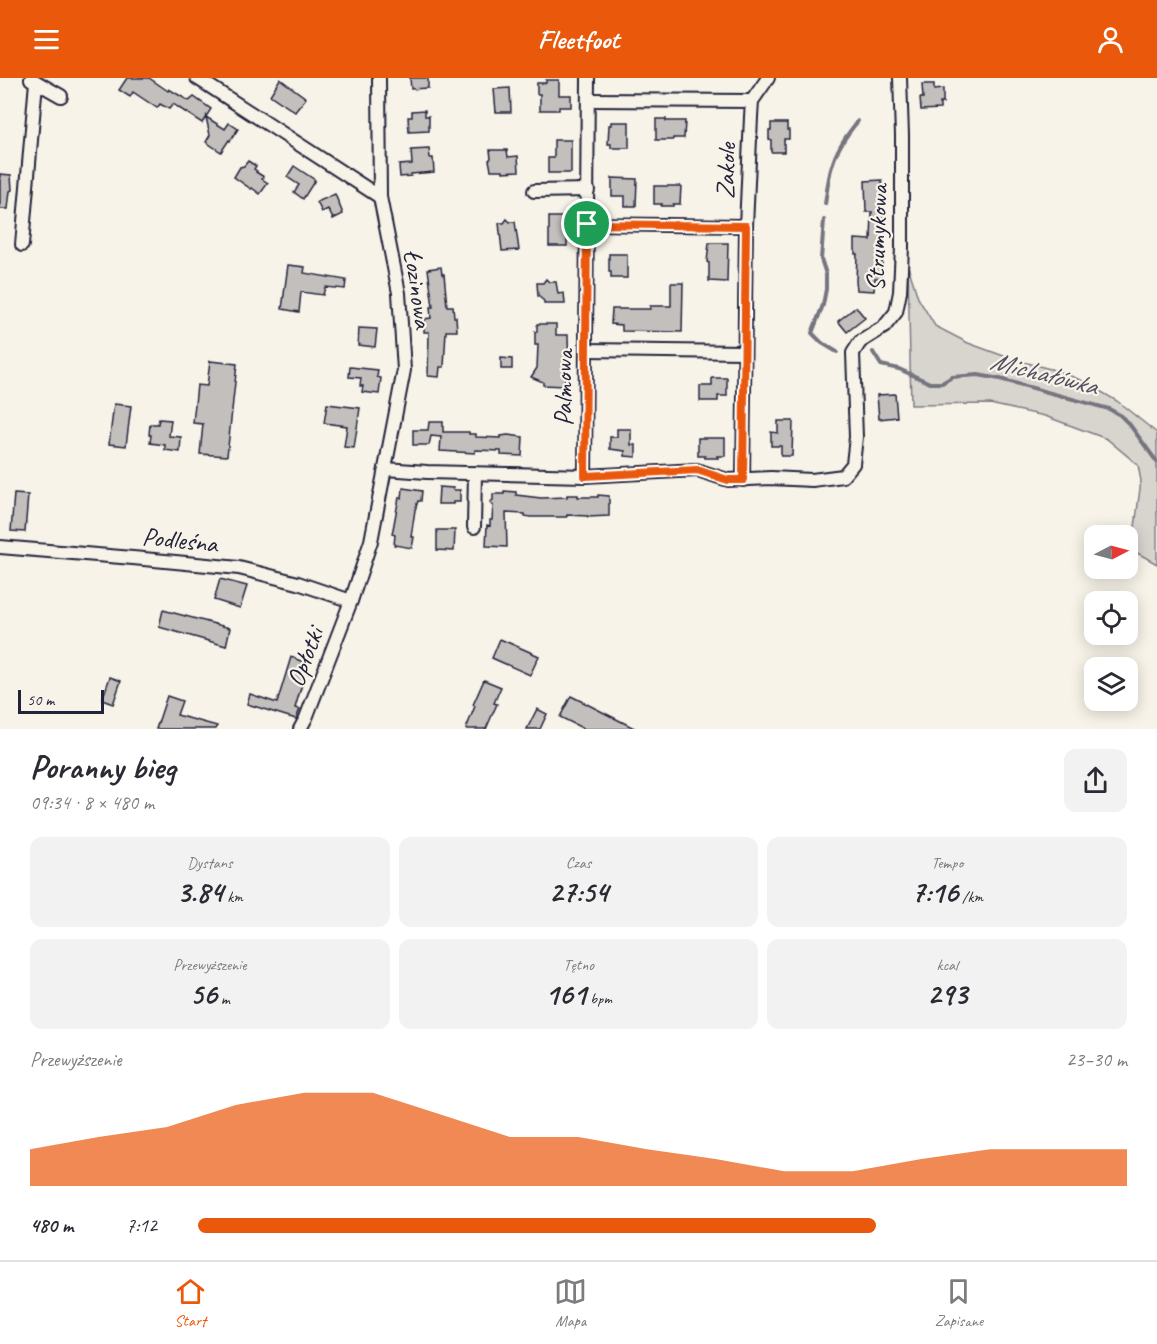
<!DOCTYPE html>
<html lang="pl">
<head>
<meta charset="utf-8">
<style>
  :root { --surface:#fff; --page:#f2f2f3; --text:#2b2b33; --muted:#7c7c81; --line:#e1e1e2; --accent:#ea580c }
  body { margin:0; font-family:Caveat,sans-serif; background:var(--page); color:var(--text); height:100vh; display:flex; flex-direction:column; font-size:22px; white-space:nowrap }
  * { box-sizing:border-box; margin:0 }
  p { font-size:20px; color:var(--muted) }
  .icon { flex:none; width:33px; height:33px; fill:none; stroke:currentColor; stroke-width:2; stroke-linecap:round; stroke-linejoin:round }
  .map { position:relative; height:651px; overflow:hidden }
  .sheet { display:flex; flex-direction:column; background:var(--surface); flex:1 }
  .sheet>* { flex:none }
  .needle { width:39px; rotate:84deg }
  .tools { position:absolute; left:1084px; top:447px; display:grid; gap:12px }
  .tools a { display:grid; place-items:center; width:54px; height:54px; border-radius:12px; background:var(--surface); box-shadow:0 3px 15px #0003; font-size:30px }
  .scale { position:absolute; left:18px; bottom:15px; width:86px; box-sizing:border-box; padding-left:6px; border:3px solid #22223b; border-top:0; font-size:16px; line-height:21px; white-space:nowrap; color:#22223b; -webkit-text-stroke:4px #f7f3e8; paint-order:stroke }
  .pin { position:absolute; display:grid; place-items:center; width:51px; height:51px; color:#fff; margin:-26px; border:3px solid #fff; border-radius:50%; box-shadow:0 2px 6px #0007 }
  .round { display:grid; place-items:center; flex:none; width:63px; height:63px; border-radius:12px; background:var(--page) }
  .headline { display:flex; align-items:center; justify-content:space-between; height:102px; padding:0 30px }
  h1 { font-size:33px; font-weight:700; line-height:45px }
  .figures { display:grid; grid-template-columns:repeat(3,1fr); gap:9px; height:102px; padding:6px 30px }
  .figures div { display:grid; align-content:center; border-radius:12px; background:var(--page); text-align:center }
  .figures b { font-size:30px; font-weight:700 }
  .figures small { font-size:16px; font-weight:400 }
  .figures p { font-size:16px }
  .chart { height:168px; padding:12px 30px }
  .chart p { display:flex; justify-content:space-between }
  .chart svg { width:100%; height:108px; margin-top:6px; fill:var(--accent); opacity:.7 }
  ul { padding:0 30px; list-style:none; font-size:20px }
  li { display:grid; grid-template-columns:96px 72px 1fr; align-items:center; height:45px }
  li i { height:15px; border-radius:8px; background:var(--accent) }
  header { display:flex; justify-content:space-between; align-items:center; height:78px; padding:0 30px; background:var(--accent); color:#fff; font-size:27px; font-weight:700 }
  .menu { display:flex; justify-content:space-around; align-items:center; height:84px; border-top:2px solid var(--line); background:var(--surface); font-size:16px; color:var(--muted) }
  .menu a { display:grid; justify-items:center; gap:3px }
  .menu .on { color:var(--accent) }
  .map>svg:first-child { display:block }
  .green { fill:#d8d5cf; stroke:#7d7c85; stroke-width:1.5 }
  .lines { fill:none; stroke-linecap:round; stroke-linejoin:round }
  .stream { stroke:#76747f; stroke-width:4 }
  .building { fill:#c2bfbd; stroke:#22223b; stroke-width:1.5 }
  .minor-casing { stroke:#22223b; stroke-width:16 }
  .minor { stroke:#f7f3e8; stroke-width:12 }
  .route-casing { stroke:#fff; stroke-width:12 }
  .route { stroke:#ea580c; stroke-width:8 }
  .labels { text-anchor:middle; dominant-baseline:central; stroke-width:4.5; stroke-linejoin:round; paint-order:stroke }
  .street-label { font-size:26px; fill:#22223b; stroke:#f7f3e8 }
  .water-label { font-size:27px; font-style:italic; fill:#535263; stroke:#f7f3e8 }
</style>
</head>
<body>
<header><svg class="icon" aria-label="menu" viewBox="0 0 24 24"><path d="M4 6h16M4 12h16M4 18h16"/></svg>Fleetfoot<svg class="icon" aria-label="person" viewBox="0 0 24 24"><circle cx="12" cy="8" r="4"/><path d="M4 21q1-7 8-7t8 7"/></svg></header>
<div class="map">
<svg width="1157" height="651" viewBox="0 0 1157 651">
  <rect width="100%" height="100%" fill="#f7f3e8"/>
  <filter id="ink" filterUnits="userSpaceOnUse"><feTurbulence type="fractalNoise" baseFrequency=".0167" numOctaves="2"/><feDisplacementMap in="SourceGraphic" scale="12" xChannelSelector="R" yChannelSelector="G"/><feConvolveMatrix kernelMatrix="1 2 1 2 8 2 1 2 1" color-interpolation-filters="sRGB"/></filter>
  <g filter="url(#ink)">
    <path class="green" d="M 908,188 L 918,220 L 935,248 L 968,265 L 1012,281 L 1058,293 L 1083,303 L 1117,323 L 1157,355 L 1157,486 L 1132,472 L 1141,403 L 1138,387 L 1107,361 L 1045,338 L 990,326 L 911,327 Z"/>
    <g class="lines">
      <g class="stream">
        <path d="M 825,126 C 827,114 828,100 832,88 C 836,73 847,56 858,43"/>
        <path d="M 824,142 L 821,181 L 826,196 L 826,211 L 823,227 L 812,255 L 822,265 L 837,274"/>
        <path d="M 873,274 L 881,287 L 899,291 L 930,305 L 942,305 L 952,299 L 978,297 L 1000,301 L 1109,331 L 1120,337 L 1130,347 L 1157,384"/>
      </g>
    </g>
    <g class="building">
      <path d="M 127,0 L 149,0 L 168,13 L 169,11 L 189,23 L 194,19 L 211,31 L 202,45 L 173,26 L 169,31 L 160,26 L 157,30 L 133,14 L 130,19 L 119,12 Z"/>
      <path d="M 410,0 L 428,0 L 428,10 L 411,11 Z"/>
      <path d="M 280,1 L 306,20 L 295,34 L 270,17 Z"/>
      <path d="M 546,2 L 559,2 L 559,17 L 571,17 L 571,29 L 559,29 L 559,32 L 540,32 L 540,16 L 537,16 L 537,5 L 546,5 Z"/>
      <path d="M 922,6 L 934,6 L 934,12 L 943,11 L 943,25 L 940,25 L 940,31 L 921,32 L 920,20 L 923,20 Z"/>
      <path d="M 510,10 L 511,34 L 496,34 L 494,11 Z"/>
      <path d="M 425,32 L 425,38 L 429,38 L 429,53 L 409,54 L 408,39 L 412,39 L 412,33 Z"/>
      <path d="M 206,39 L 225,51 L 229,45 L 238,51 L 230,63 L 229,62 L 221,74 L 206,64 L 210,57 Z"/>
      <path d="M 656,41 L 666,41 L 666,43 L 685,43 L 684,60 L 673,60 L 673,62 L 656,62 Z"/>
      <path d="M 611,44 L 629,44 L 629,70 L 611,70 L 611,66 L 608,66 L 609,47 L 611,47 Z"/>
      <path d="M 771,45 L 787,45 L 787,52 L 789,52 L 789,61 L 784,61 L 784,74 L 771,74 L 771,62 L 769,61 L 769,52 L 771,52 Z"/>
      <path d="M 554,62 L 571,62 L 571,95 L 548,95 L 548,80 L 554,80 Z"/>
      <path d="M 429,71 L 430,80 L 433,80 L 434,94 L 411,96 L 411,98 L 400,99 L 399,87 L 412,86 L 411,72 Z"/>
      <path d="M 490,72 L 507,72 L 508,79 L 518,78 L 519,93 L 503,94 L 503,92 L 491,92 L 489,82 L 491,80 Z"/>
      <path d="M 248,83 L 256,88 L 254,91 L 257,93 L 256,94 L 264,99 L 262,101 L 268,105 L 260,116 L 252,110 L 251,111 L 234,99 L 240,89 L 244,88 Z"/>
      <path d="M 294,88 L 315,102 L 303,121 L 294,114 L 299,107 L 287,99 Z"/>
      <path d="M 0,96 L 11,97 L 12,112 L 10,113 L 8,131 L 0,131 Z"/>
      <path d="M 612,100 L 637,101 L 636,128 L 625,128 L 625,118 L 612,118 Z"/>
      <path d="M 882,102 L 883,146 L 882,200 L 875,200 L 874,213 L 857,212 L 856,203 L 857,176 L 855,176 L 855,161 L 871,162 L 872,134 L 866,134 L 865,103 Z"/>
      <path d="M 654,108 L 681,108 L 680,126 L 673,126 L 673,128 L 661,128 L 662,126 L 654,126 Z"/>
      <path d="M 335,116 L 343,136 L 333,141 L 328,131 L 322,134 L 317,124 Z"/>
      <path d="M 549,139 L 567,139 L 567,147 L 570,147 L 570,160 L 567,160 L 567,168 L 549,168 Z"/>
      <path d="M 507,141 L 510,144 L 515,144 L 519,172 L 502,173 L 499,145 L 504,145 Z"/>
      <path d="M 709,165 L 728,165 L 727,204 L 709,203 L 709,185 L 707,184 Z"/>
      <path d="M 609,176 L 627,176 L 627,200 L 611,200 L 611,194 L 609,194 Z"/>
      <path d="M 288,187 L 305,189 L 304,195 L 346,202 L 345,211 L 325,209 L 323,217 L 301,214 L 299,234 L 282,231 Z"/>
      <path d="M 441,189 L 442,196 L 444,196 L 447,228 L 453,228 L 454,239 L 456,239 L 457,253 L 446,253 L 444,289 L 440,289 L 439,299 L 428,298 L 429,254 L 424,254 L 424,241 L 431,240 L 430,229 L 433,229 L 428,191 Z"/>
      <path d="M 546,201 L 549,204 L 556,204 L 558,216 L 564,215 L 565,226 L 544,226 L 544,223 L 538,218 L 537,205 L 543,205 Z"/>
      <path d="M 671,205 L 683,205 L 682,254 L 622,253 L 622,247 L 611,246 L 612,231 L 650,231 L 650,228 L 671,228 Z"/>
      <path d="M 856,229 L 865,240 L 847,254 L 838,243 Z"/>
      <path d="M 537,246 L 556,246 L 556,257 L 568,257 L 569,295 L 565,295 L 565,308 L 543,307 L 543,304 L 531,299 L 537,290 L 538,267 L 535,267 L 535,254 L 537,254 Z"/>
      <path d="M 359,250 L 377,251 L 375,269 L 358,267 Z"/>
      <path d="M 501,280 L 512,281 L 512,291 L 501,291 Z"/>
      <path d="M 210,283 L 237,286 L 227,378 L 200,376 L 203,346 L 193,345 L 197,307 L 207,308 Z"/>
      <path d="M 350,289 L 378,292 L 377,299 L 381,300 L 379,316 L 362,314 L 363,308 L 360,308 L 361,300 L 349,299 Z"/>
      <path d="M 712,300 L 727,300 L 727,318 L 718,318 L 718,323 L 700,323 L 700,308 L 712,308 Z"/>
      <path d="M 895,316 L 897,339 L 879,341 L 877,317 Z"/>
      <path d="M 114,326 L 131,328 L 126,368 L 109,366 Z"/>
      <path d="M 327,326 L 360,330 L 354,370 L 344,369 L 347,348 L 324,345 Z"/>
      <path d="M 159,341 L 171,342 L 169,358 L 181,359 L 180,374 L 165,372 L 165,367 L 150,365 L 151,357 L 149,357 L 150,346 L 158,346 Z"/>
      <path d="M 778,343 L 793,343 L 792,378 L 781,378 L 781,368 L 771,368 L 771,354 L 778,355 Z"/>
      <path d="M 429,344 L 443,344 L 443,354 L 469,354 L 469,356 L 476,356 L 476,359 L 501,360 L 501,358 L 508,357 L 523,359 L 522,378 L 501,377 L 501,373 L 475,372 L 475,375 L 440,373 L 441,359 L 431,358 L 429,367 L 413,367 L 413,352 L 428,352 Z"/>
      <path d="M 617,351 L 631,351 L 631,367 L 636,367 L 636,379 L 625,378 L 625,373 L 610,371 L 610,359 L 617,359 Z"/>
      <path d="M 698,360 L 725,360 L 725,378 L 717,378 L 718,380 L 705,380 L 705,378 L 698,378 Z"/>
      <path d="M 439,409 L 453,410 L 453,412 L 460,412 L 460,424 L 453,424 L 453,426 L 438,426 Z"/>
      <path d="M 403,410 L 422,413 L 421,423 L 418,423 L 415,432 L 411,459 L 414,459 L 412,470 L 394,467 L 395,457 L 392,456 L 394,446 L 399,419 L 402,420 Z"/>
      <path d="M 504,413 L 516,414 L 516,417 L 541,420 L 567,419 L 567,417 L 578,417 L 578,419 L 598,419 L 598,417 L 609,418 L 609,438 L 588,439 L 588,438 L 567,437 L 567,439 L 530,439 L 525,438 L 525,436 L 506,435 L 507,469 L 486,468 L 487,447 L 490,448 L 490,442 L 492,442 L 493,427 L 490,424 L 493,422 L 493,416 L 504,416 Z"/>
      <path d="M 14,416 L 28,417 L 25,454 L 11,453 Z"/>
      <path d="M 437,452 L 455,452 L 454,473 L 437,472 Z"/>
      <path d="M 220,501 L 247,508 L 240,530 L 214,522 Z"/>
      <path d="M 163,532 L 230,550 L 226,568 L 159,549 Z"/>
      <path d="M 500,561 L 539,578 L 530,597 L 492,580 Z"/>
      <path d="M 291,579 L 308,586 L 295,630 L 300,631 L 296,641 L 247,626 L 250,616 L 277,625 Z"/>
      <path d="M 110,599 L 121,603 L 113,626 L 102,622 Z"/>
      <path d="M 484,602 L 501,609 L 494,625 L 497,626 L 486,651 L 466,651 L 475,628 L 473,627 Z"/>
      <path d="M 167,618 L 182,623 L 177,637 L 217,648 L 216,651 L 156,651 Z"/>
      <path d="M 571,618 L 636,651 L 584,651 L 560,639 Z"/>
      <path d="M 537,631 L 547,636 L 540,651 L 527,651 Z"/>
    </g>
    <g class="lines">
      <defs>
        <g id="minor">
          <path d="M 197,0 L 380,119 L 399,215 L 404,292 L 371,463 L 351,523 L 306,640 L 300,651"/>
          <path d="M 379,0 L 380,119"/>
          <path d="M 31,1 L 61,18"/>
          <path d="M 588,22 L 752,23"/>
          <path d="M 534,113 L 588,112"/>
          <path d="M 587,146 L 746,148"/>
          <path d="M 22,167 L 36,4"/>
          <path d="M 586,272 L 744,274"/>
          <path d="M 385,391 L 427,394 L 585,398 L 697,392 L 728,402 L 771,400 L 812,402 L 843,398 L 853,386 L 856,359 L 853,275 L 860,264 L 884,249 L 896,234 L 900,214 L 902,169 L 902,57 L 900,0"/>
          <path d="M 585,398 L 588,0"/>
          <path d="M 743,402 L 746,148 L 751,39 L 752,23 L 768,0"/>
          <path d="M 474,449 L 475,395"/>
          <path d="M 0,469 L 133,480 L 239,490 L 298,505 L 351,523"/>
        </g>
      </defs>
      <use href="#minor" class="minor-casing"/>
      <use href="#minor" class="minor"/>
    </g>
  </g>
  <g class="lines" filter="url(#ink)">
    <defs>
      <path id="route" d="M 587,146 L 746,148 L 743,402 L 728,402 L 697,392 L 585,398 Z"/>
    </defs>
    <use href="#route" class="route-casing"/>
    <use href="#route" class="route"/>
  </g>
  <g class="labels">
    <g class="street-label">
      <text transform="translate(726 93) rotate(-88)">Zakole</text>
      <text transform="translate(877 160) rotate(-88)">Strumykowa</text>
      <text transform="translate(418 211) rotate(82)">Łozinowa</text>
      <text transform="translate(563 310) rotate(-90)">Palmowa</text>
      <text transform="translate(180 462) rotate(6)">Podleśna</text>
      <text transform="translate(305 579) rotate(-69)">Opłotki</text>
    </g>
    <g class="water-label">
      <text transform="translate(1044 295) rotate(14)">Michałówka</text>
    </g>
  </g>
</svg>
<div class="tools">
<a><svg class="needle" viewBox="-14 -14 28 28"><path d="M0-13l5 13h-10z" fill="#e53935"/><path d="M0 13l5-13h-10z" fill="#7c7c81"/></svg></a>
<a><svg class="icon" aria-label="locate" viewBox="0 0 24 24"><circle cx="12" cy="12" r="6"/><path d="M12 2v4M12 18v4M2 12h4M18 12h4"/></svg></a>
<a><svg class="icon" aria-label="layers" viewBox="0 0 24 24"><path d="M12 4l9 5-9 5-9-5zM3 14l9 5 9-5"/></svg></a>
</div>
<div class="scale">50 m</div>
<div class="pin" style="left:587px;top:146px;background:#1e9e55"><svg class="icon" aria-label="arrive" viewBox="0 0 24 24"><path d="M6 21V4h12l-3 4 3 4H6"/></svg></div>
</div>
<section class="sheet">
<div class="headline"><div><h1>Poranny bieg</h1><p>09:34 · 8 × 480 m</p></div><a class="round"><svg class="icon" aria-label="share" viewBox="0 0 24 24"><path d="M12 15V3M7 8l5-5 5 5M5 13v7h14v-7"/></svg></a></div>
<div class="figures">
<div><p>Dystans</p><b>3.84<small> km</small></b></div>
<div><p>Czas</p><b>27:54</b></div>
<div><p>Tempo</p><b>7:16<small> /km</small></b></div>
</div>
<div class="figures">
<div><p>Przewyższenie</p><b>56<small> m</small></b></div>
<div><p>Tętno</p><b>161<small> bpm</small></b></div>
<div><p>kcal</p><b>293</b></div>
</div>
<div class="chart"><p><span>Przewyższenie</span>23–30 m</p>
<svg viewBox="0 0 160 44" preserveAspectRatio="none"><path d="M0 44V29L10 24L20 20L30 11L40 6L50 6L60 15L70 24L80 24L90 29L100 33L110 38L120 38L130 33L140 29L150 29L160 29V44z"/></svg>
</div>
<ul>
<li><b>480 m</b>7:12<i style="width:73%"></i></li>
</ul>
</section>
<nav class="menu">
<a class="on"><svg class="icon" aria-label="home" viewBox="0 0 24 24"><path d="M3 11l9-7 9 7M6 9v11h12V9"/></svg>Start</a>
<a><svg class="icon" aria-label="map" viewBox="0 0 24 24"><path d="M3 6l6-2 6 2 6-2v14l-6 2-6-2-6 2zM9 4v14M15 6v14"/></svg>Mapa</a>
<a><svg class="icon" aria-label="saved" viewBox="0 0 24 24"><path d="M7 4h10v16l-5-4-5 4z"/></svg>Zapisane</a>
</nav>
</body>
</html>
